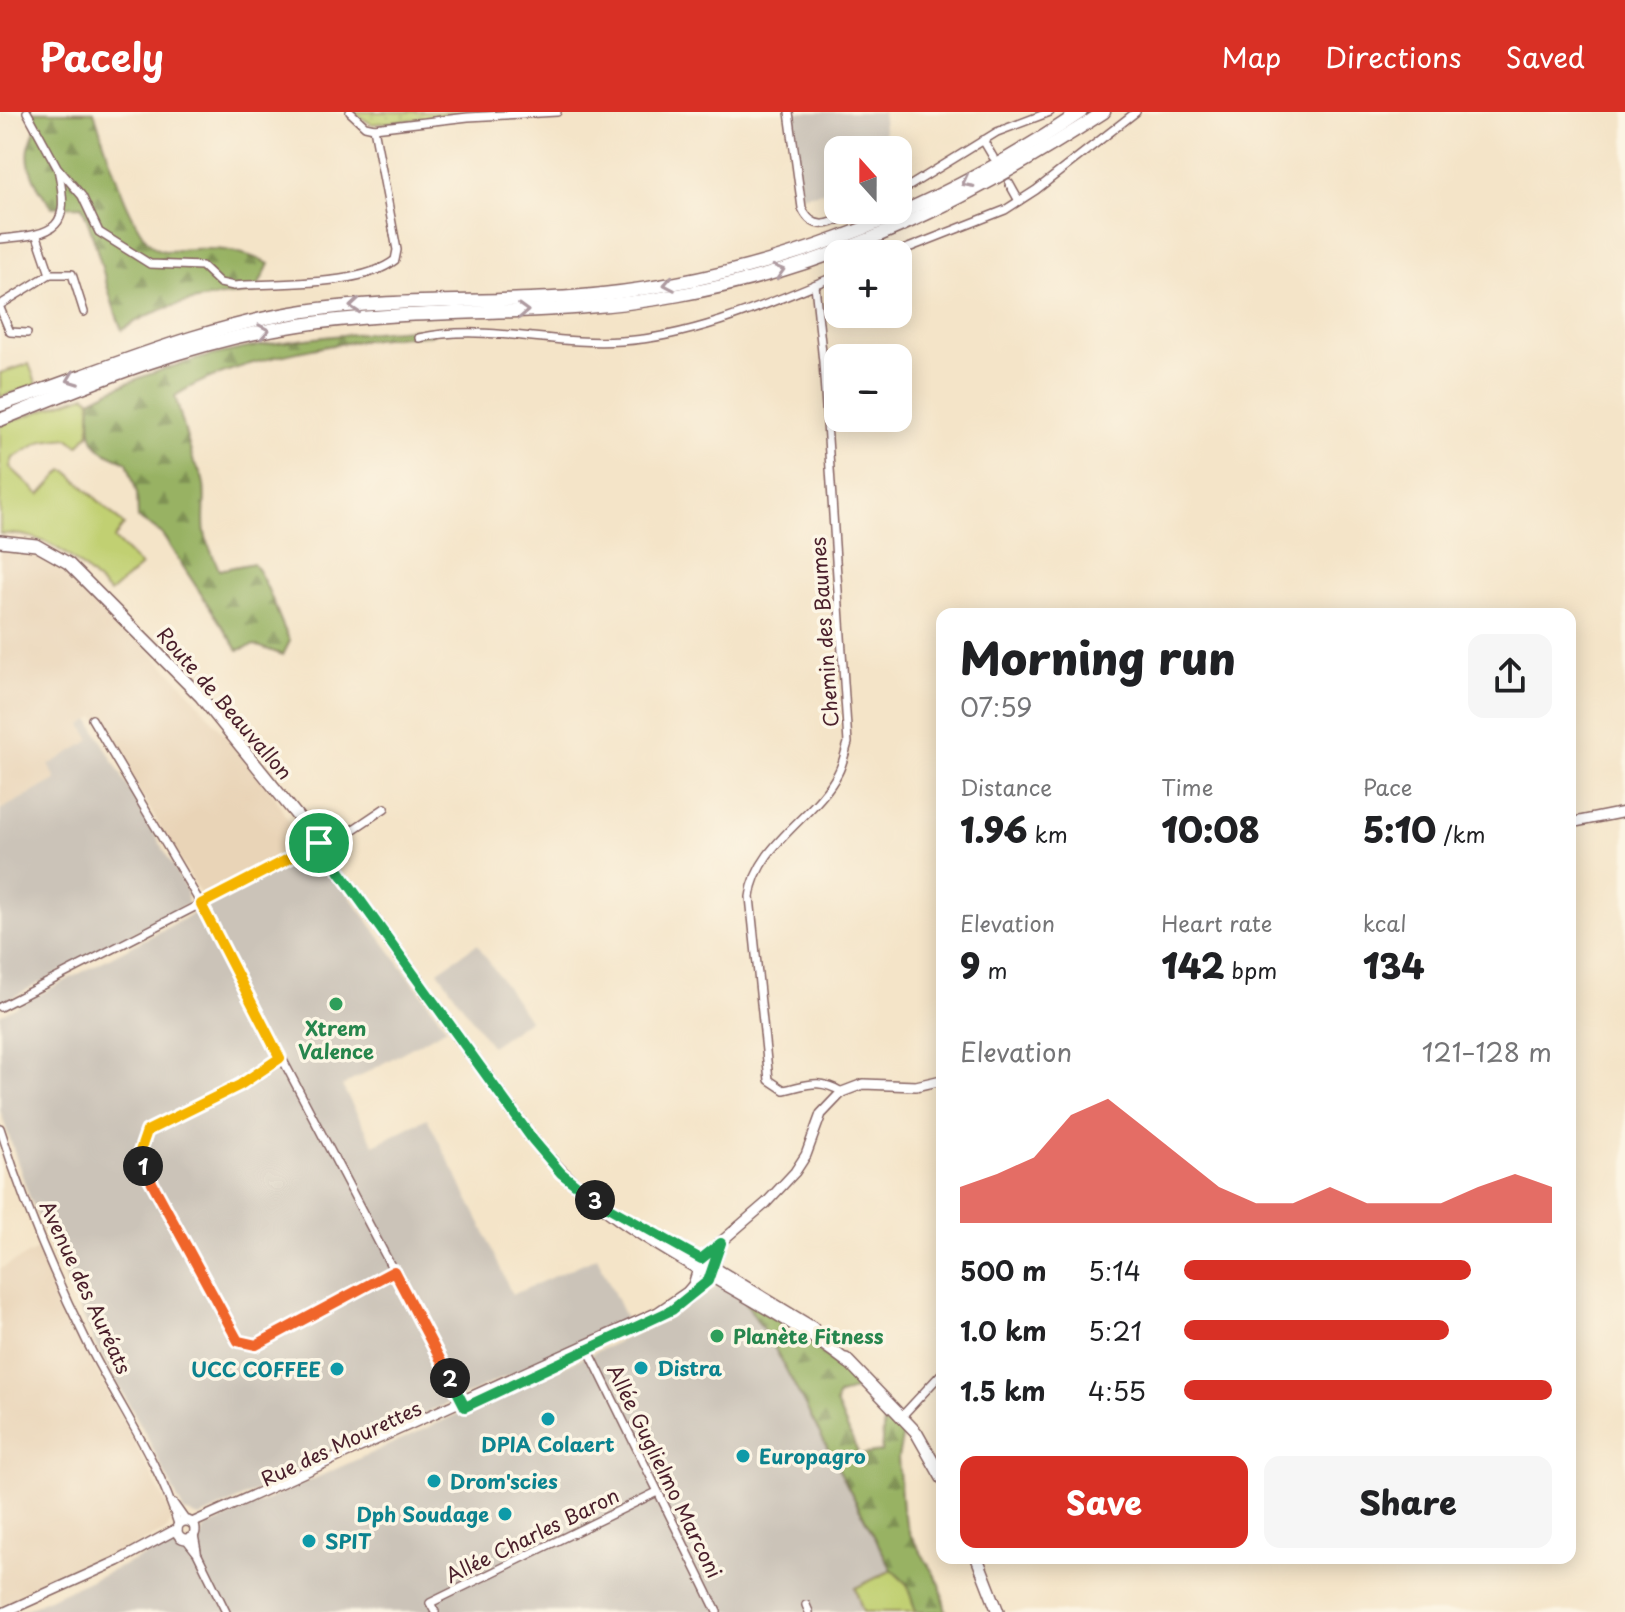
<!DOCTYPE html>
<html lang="en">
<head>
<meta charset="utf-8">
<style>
  :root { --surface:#fff; --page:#f6f6f6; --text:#202124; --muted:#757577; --accent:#d93025 }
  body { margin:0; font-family:"Playpen Sans",sans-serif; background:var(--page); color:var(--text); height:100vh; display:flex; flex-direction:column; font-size:30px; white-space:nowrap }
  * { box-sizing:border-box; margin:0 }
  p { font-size:26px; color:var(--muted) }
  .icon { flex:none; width:44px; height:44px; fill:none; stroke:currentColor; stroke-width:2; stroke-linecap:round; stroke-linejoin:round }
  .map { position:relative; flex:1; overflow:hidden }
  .panel { position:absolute; left:936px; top:496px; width:640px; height:956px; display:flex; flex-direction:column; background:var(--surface); border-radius:16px; box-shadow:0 4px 20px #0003 }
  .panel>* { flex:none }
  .needle { width:52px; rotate:339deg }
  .tools { position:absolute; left:824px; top:24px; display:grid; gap:16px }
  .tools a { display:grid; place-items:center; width:88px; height:88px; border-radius:16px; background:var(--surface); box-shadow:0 4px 20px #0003; font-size:40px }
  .pin { position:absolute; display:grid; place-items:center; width:68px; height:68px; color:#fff; margin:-34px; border:4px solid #fff; border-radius:50%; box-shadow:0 2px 8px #0007 }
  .km { position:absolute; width:40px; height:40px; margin:-20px; border-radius:50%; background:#222; color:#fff; font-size:22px; line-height:40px; text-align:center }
  .round { display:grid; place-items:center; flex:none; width:84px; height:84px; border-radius:16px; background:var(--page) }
  .head { display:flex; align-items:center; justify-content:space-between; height:136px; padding:0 24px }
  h1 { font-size:44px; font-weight:800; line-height:60px }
  .stats { display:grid; grid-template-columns:repeat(3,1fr); gap:12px; height:136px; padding:8px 24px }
  .stats div { display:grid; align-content:center }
  .stats b { font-size:34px; font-weight:800 }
  .stats small { font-size:22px; font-weight:400 }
  .stats p { font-size:22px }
  .chart { height:224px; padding:16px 24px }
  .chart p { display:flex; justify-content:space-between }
  .chart svg { width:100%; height:144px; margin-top:8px; fill:var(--accent); opacity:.7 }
  .primary-button { display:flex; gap:16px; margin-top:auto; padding:16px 24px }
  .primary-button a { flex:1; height:92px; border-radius:16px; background:var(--accent); color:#fff; font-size:32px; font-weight:800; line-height:92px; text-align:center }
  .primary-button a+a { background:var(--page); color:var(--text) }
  ul { padding:0 24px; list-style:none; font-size:26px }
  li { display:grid; grid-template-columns:128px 96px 1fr; align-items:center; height:60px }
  li i { height:20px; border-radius:10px; background:var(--accent) }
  header { display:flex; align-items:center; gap:48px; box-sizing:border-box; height:112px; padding:0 40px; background:var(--accent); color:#fff }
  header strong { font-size:38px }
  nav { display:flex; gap:44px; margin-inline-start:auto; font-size:28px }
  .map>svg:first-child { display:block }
  .built { fill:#e9d4b7 }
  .industrial { fill:#cbc3b8 }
  .green { fill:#c1d072; stroke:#86784e; stroke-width:2 }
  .forest { fill:url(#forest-firs); stroke:#716848; stroke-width:2 }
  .garden { fill:url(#garden-dots); stroke:#86784e; stroke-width:2 }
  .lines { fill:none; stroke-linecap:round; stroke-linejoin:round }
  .minor-casing { stroke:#866462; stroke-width:10 }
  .tertiary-casing { stroke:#866462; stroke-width:12 }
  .primary-casing { stroke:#866462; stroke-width:14 }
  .trunk-casing { stroke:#866462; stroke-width:15 }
  .minor { stroke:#fff; stroke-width:7 }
  .tertiary { stroke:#fff; stroke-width:9 }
  .primary { stroke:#fff; stroke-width:11 }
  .trunk { stroke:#fff; stroke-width:12 }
  .oneway { stroke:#ae9aa0 }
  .split-1-casing { stroke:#fff; stroke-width:16 }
  .split-2-casing { stroke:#fff; stroke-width:16 }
  .split-3-casing { stroke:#fff; stroke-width:16 }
  .split-4-casing { stroke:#fff; stroke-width:16 }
  .split-1 { stroke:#f5b400; stroke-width:10 }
  .split-2 { stroke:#f0652b; stroke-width:10 }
  .split-3 { stroke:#22a559; stroke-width:10 }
  .split-4 { stroke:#22a559; stroke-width:10 }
  .leisure-dot { fill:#2e9e5b; stroke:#fcf5e5; stroke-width:3 }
  .culture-dot { fill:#0f9aa8; stroke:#fcf5e5; stroke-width:3 }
  .labels { text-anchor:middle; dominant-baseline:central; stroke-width:7; stroke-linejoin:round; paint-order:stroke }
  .street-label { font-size:20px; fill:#4a1f2b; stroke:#fcf5e5 }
  .leisure-label { font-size:20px; font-weight:bold; fill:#27864d; stroke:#fcf5e5 }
  .culture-label { font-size:20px; font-weight:bold; fill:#0d838f; stroke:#fcf5e5; text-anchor:start }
</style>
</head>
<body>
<header>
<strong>Pacely</strong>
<nav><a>Map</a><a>Directions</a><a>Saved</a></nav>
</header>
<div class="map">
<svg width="1625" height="1500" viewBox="0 0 1625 1500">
  <defs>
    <pattern id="forest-firs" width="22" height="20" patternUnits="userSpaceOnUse" patternTransform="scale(2)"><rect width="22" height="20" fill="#98b264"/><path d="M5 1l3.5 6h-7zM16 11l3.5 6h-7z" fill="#7e9053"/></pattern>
    <pattern id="garden-dots" width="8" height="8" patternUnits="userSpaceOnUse" patternTransform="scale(2)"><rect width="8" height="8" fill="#c1d072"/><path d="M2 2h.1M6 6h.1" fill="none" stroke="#a7b263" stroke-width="1.8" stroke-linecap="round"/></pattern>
  </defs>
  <rect width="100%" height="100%" fill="#fcf5e5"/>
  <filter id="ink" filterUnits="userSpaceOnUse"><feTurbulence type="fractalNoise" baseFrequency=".0125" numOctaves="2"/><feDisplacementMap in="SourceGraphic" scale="16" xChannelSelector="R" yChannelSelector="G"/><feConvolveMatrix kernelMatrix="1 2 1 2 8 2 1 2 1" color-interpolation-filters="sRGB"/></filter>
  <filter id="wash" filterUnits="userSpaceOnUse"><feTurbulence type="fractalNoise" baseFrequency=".006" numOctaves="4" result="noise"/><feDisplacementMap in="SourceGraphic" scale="32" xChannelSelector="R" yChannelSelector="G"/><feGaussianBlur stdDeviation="1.8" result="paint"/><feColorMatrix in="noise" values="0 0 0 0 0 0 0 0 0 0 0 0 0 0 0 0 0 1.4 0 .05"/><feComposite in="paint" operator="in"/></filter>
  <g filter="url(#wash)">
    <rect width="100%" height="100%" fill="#f4e4c8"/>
    <g class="built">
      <path d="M 0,434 L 35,439 L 70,457 L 185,575 L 274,683 L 299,728 L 296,740 L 214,781 L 200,781 L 95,605 L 82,613 L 91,628 L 57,668 L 0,698 Z"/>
      <path d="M 39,1137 L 84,1235 L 173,1405 L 166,1419 L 0,1495 L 0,1157 Z"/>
    </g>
    <g class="industrial">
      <path d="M 787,0 L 883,0 L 885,38 L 838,38 L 838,78 L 797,84 Z"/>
      <path d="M 90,608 L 187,779 L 188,792 L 0,892 L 0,698 L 56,668 L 49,653 L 91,628 L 82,613 Z"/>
      <path d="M 302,745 L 319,749 L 340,771 L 447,916 L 342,974 L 374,1033 L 427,1006 L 482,1114 L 512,1183 L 597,1145 L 627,1209 L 200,1405 L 184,1400 L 144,1319 L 96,1234 L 29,1084 L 0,998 L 0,903 Z"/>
      <path d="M 477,832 L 529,908 L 491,934 L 438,859 Z"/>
      <path d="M 719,1173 L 744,1188 L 773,1233 L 892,1458 L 855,1476 L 863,1500 L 20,1500 L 173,1431 L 185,1435 L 199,1428 L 205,1416 L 664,1209 Z"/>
    </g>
    <g class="green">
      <path d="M 29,252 L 37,273 L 0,285 L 0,261 Z"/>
      <path d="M 86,283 L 91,288 L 89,322 L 78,334 L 68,326 L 43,329 L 13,346 L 10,355 L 40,383 L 63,358 L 67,359 L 124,413 L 114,427 L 141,454 L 110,481 C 78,451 48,418 0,422 L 0,313 Z"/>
      <path d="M 892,1458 L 907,1472 L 916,1500 L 863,1500 L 855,1476 Z"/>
    </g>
    <g class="forest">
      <path d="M 31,0 L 94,0 C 104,28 132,130 160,138 C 168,141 182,137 191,137 C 220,136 244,139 269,152 L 255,181 C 208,184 161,191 122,218 C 105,176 99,135 82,94 L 52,95 C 40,80 25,57 29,36 C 32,22 41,14 31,0 Z"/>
      <path d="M 412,217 L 433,223 C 363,224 233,246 175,284 L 194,351 C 212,371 201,397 205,421 C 207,433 215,447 219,458 L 253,451 C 270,474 276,502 290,529 L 283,543 L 255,533 L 238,538 L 161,421 L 138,406 L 137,381 L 127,350 C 88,336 89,326 91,288 C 189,236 303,225 412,217 Z"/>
      <path d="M 744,1188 L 793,1217 L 862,1274 L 838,1284 L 836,1291 L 859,1343 L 881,1340 L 885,1296 L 904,1316 L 898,1346 L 902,1397 L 910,1422 L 940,1472 L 946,1500 L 916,1500 L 907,1472 L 892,1458 L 773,1233 Z"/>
    </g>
    <path class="garden" d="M 352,0 L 468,0 L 468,2 L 372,12 Z"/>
  </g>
  <g filter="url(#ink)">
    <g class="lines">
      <defs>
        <g id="minor">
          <path d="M 27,0 L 57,55 L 82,84 L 99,120 L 150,152 L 202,154 L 220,171 L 234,174 C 277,170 361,175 395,148 L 397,138 L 374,16"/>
          <path d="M 350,0 L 365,14 L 374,16 L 468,5 L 557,0"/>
          <path d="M 789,0 L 802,96 C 815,125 837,108 860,98"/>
          <path d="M 983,28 L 993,45"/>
          <path d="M 1009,71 L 1019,89"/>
          <path d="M 898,81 L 997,20 L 1050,0"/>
          <path d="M 0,127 C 57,122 71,117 58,57"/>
          <path d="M 893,142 L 1005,98 L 1036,78 L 1136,0"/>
          <path d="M 50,162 L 72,162 L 84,200"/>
          <path d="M 815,173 L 823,250 L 848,631 C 845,640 843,652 838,661 C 817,704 756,732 750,785 L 769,968 L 784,978 C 808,973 818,966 842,980"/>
          <path d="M 0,193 L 50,162 L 37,124"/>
          <path d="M 0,196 L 10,220 L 27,221"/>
          <path d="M 419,226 C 485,211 554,234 621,229 C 695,225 770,191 838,163"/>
          <path d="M 92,607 L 201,792 L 465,1295"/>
          <path d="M 324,737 L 385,696"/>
          <path d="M 0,895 L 319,731"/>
          <path d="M 280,946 L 240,973 L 147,1019 L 138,1045 L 232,1220 L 238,1229 L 256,1233 L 394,1159"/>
          <path d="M 0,1016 C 23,1089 53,1162 88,1232 C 118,1292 158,1347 178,1412"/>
          <path d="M 586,1233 L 717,1500"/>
          <path d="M 902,1304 L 942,1261"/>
          <path d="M 174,1392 L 186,1409"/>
          <path d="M 194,1423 L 197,1439"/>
          <path d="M 186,1427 L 197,1441 L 226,1500"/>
          <path d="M 806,1493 L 809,1500"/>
          <path d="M 435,1500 L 430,1491 L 657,1380"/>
        </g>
        <g id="tertiary">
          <path d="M 1570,711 L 1625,700"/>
          <path d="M 687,1188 L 712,1163 L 720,1135"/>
          <circle cx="186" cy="1418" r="9"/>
          <path d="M 192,1411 L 658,1200 L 687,1180 L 693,1173 L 701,1147 L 766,1091 L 795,1060 L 806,1043 L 821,1002 L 842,980 L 863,972 L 916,974 L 942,968"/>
          <path d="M 5,1500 L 118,1449 L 177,1417"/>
        </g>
        <g id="primary">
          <path d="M 0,429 L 36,433 L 68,451 L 201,585 L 319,731 L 533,1028 C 614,1130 748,1172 849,1251"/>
          <path d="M 681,1136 L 813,1216"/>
          <path d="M 846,1247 L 916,1320 L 942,1366"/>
          <path d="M 977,1446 L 998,1500"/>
        </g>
        <g id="trunk">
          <path d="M 0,293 C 102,259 198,215 305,199 C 393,186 482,191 571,185 C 756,171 928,104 1081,0"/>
          <path d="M 0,308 C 97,268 195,228 299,213 C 425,194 554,207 679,183 C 839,154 969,88 1104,0"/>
        </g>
      </defs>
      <use href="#minor" class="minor-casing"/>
      <use href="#tertiary" class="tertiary-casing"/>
      <use href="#primary" class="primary-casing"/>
      <use href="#trunk" class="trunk-casing"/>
      <use href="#minor" class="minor"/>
      <use href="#tertiary" class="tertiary"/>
      <use href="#primary" class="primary"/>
      <use href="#trunk" class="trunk"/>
    </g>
    <defs><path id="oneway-chevron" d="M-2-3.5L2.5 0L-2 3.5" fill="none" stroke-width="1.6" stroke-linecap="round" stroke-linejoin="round" transform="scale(2)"/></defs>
    <g class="oneway">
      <use href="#oneway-chevron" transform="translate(967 70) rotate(152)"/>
      <use href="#oneway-chevron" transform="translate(779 159) rotate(-16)"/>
      <use href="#oneway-chevron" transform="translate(669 172) rotate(170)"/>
      <use href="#oneway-chevron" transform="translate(355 194) rotate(175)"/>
      <use href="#oneway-chevron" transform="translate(523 199) rotate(-2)"/>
      <use href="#oneway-chevron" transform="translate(264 219) rotate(-10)"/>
      <use href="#oneway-chevron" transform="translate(72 267) rotate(159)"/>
    </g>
  </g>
  <g class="lines" filter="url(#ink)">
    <defs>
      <path id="split-1" d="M 143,1054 L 138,1045 L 147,1019 L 240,973 L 280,946 L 201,792 L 319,731"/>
      <path id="split-2" d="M 143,1054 L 238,1229 L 256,1233 L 394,1159 L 450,1266"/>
      <path id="split-3" d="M 450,1266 L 465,1295 L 672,1198 L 708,1169 L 721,1131 L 701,1147 L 595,1088"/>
      <path id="split-4" d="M 319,731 L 533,1028 L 561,1061 L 595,1088"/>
    </defs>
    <use href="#split-1" class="split-1-casing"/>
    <use href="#split-2" class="split-2-casing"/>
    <use href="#split-3" class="split-3-casing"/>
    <use href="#split-4" class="split-4-casing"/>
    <use href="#split-1" class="split-1"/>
    <use href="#split-2" class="split-2"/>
    <use href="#split-3" class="split-3"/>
    <use href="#split-4" class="split-4"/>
  </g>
  <g class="leisure-dot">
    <circle cx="336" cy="892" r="8"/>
    <circle cx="717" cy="1224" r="8"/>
  </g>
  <g class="culture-dot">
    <circle cx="641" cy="1256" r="8"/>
    <circle cx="337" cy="1257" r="8"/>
    <circle cx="548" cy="1307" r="8"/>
    <circle cx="743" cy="1344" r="8"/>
    <circle cx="434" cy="1369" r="8"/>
    <circle cx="505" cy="1402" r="8"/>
    <circle cx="309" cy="1429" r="8"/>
  </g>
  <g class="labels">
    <g class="street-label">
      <text transform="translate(824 520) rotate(-94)">Chemin des Baumes</text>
      <text transform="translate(225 591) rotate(49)">Route de Beauvallon</text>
      <text transform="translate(86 1175) rotate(65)">Avenue des Auréats</text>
      <text transform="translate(341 1331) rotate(-25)">Rue des Mourettes</text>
      <text transform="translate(665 1359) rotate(64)">Allée Guglielmo Marconi</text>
      <text transform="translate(532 1423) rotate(-26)">Allée Charles Baron</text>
    </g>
    <g class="leisure-label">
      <text x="336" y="916">Xtrem<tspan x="336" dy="23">Valence</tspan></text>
      <text x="733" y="1224" text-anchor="start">Planète Fitness</text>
    </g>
    <g class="culture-label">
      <text x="657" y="1256">Distra</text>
      <text x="321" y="1257" text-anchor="end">UCC COFFEE</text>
      <text x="548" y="1332" text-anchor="middle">DPIA Colaert</text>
      <text x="759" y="1344">Europagro</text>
      <text x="450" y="1369">Drom'scies</text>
      <text x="489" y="1402" text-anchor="end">Dph Soudage</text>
      <text x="325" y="1429">SPIT</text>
    </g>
  </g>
</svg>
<div class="tools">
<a><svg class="needle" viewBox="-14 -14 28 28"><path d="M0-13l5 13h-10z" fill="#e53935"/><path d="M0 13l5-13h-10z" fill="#757577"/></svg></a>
<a>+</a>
<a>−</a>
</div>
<div class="pin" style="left:319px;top:731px;background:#1e9e55"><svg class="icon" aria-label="arrive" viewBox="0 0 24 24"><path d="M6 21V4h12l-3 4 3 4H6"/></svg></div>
<b class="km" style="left:143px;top:1054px">1</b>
<b class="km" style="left:450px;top:1266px">2</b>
<b class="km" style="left:595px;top:1088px">3</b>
<section class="panel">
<div class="head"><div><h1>Morning run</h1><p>07:59</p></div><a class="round"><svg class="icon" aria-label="share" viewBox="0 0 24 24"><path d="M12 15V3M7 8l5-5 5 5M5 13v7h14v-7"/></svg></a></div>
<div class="stats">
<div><p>Distance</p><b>1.96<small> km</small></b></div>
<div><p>Time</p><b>10:08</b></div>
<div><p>Pace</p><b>5:10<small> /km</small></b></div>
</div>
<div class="stats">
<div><p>Elevation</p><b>9<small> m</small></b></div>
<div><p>Heart rate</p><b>142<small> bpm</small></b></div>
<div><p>kcal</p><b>134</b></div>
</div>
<div class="chart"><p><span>Elevation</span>121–128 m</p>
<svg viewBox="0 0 160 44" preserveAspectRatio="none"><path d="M0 44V33L10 29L20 24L30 11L40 6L50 15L60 24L70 33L80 38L90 38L100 33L110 38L120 38L130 38L140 33L150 29L160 33V44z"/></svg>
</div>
<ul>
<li><b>500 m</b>5:14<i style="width:78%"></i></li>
<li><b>1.0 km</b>5:21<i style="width:72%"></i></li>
<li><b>1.5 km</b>4:55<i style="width:100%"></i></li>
</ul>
<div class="primary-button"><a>Save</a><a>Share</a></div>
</section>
</div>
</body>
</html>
